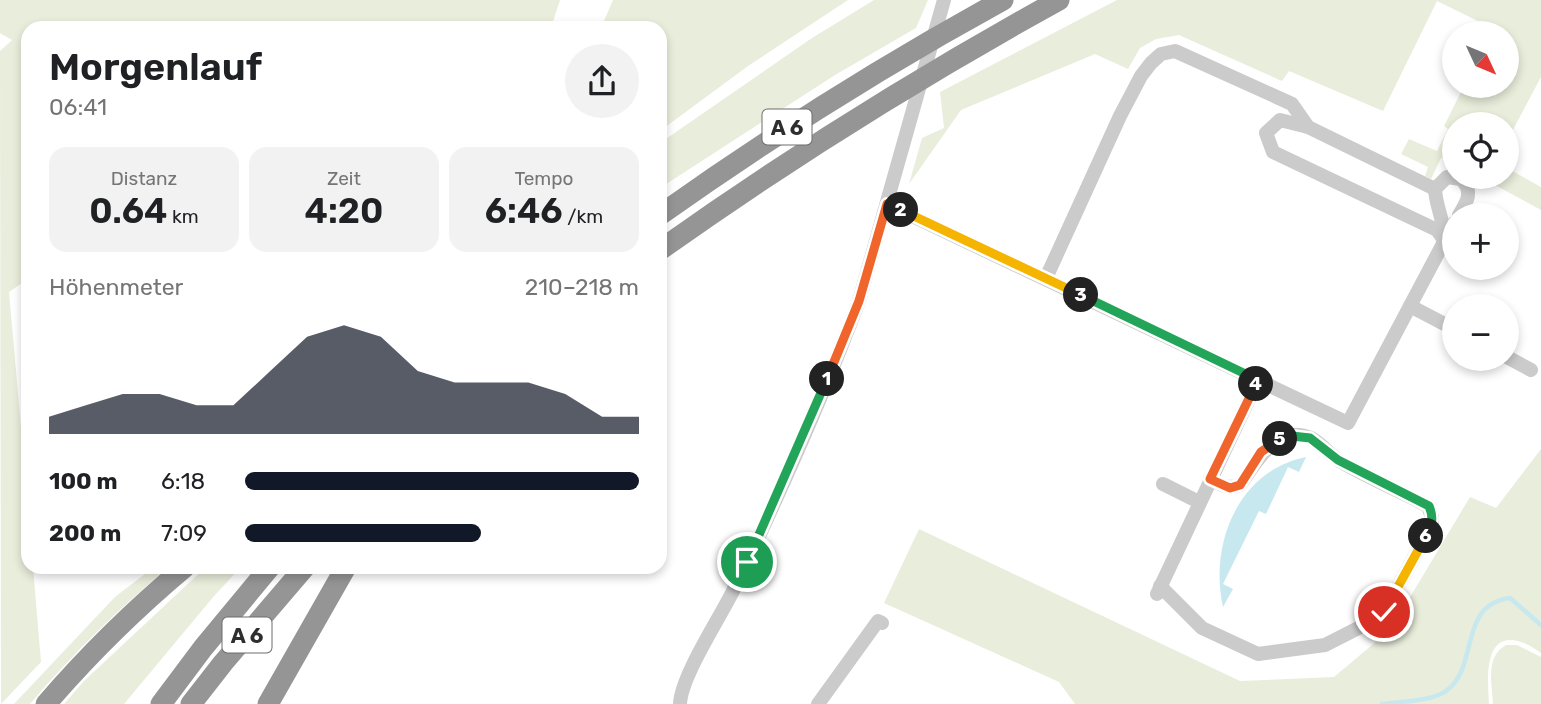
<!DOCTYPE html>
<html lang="de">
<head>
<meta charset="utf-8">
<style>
  :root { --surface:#fff; --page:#f2f2f2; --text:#202124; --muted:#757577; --accent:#111827 }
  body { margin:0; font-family:Rubik,sans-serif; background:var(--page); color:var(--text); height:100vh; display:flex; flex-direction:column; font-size:26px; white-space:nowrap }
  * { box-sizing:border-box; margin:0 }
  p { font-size:23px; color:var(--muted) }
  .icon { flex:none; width:38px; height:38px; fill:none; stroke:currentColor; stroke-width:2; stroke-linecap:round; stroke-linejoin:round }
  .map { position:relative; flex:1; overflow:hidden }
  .details { position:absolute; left:21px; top:21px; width:646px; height:553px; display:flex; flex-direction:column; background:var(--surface); border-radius:21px; box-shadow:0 4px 10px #0003 }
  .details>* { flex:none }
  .needle { width:46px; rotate:134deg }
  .fabs { position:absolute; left:1442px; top:21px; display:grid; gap:14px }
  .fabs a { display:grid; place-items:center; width:77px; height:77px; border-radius:50%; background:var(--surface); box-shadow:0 4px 10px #0003; font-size:35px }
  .pin { position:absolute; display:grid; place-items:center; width:60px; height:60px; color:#fff; margin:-30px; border:4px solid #fff; border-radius:50%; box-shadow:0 2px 7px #0007 }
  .km { position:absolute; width:35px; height:35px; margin:-18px; border-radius:50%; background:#222; color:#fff; font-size:19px; line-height:35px; text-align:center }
  .round { display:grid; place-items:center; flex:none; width:74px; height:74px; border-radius:37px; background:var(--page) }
  .head { display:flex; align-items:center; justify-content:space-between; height:119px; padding:0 28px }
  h1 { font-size:38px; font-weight:600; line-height:52px }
  .figures { display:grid; grid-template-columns:repeat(3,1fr); gap:10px; height:119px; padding:7px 28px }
  .figures div { display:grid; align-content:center; border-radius:18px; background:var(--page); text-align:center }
  .figures b { font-size:35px; font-weight:600 }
  .figures small { font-size:19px; font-weight:400 }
  .figures p { font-size:19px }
  .chart { height:196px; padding:14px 28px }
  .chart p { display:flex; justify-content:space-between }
  .chart svg { width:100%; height:126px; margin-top:7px; fill:var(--accent); opacity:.7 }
  ul { padding:0 28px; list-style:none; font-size:23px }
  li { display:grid; grid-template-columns:112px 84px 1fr; align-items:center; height:52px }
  li i { height:18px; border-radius:9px; background:var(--accent) }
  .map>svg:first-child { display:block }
  .green { fill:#e9eddb }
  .water { fill:#c6e8ee }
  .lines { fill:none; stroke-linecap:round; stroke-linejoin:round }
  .stream { stroke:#c6e8ee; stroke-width:4.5 }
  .minor { stroke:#cbcbcb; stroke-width:14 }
  .highway { stroke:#959595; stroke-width:21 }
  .split-1-casing { stroke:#fff; stroke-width:14 }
  .split-2-casing { stroke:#fff; stroke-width:14 }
  .split-3-casing { stroke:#fff; stroke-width:14 }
  .split-4-casing { stroke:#fff; stroke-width:14 }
  .split-5-casing { stroke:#fff; stroke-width:14 }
  .split-6-casing { stroke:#fff; stroke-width:14 }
  .split-7-casing { stroke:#fff; stroke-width:14 }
  .split-1 { stroke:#22a559; stroke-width:9 }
  .split-2 { stroke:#f0652b; stroke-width:9 }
  .split-3 { stroke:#f5b400; stroke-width:9 }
  .split-4 { stroke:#22a559; stroke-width:9 }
  .split-5 { stroke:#f0652b; stroke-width:9 }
  .split-6 { stroke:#22a559; stroke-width:9 }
  .split-7 { stroke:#f5b400; stroke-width:9 }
  .labels { text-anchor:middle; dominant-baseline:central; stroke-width:7; stroke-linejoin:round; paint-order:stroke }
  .shield { fill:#fff; stroke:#6d6d6d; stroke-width:2 }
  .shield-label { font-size:21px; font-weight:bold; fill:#2e2e2e }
</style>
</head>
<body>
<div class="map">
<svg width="1541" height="704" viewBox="0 0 1541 704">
  <rect width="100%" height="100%" fill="#fff"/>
  <g class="green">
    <path d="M 0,0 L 560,0 L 551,28 L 28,28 L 28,279 L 9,292 L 28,507 L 28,567 L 33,567 L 41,662 L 1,704 L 0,51 L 12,40 L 0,33 Z"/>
    <path d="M 613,0 L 848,0 L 748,66 L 660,131 L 660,28 L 601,28 Z"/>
    <path d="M 874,0 L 928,0 L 916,28 L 835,75 L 660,188 L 660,143 L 812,38 Z"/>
    <path d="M 1117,0 L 1541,0 L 1541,77 L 1507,141 L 1507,124 L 1454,124 L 1454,162 L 1441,158 L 1431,179 L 1425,176 L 1428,167 L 1401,154 L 1409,139 L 1437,151 L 1448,129 L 1444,126 L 1464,86 L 1507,86 L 1507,33 L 1489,33 L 1492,28 L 1437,1 L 1383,111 L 1289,71 L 1282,81 L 1179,35 L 1156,39 L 1140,48 L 1128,69 L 1095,54 L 961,110 L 909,184 L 922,138 L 944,128 L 940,92 Z"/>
    <path d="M 1507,168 L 1541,187 L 1541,210 L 1482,178 L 1507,177 Z"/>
    <path d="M 1541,449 L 1541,653 C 1535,649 1528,644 1521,642 C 1482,629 1488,683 1489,704 L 1075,704 L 1059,682 L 884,603 L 919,529 L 1240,681 L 1334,677 L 1391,629 L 1470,497 L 1496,508 Z"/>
    <path d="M 154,567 L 168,567 C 119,609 72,654 30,704 L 14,704 L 115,597 Z"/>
    <path d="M 206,567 L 241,567 L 214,596 L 124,704 L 64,704 L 84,681 Z"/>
    <path d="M 1506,645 L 1517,645 L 1541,657 L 1541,704 L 1493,704 C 1492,684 1485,656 1506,645 Z"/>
  </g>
  <path class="water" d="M 1306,457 L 1299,472 L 1288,467 L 1266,514 L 1259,511 L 1223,584 L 1233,589 L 1223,607 C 1209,544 1238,471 1306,457 Z"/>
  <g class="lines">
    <path class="stream" d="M 1382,704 C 1399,702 1433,701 1446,691 C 1480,667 1457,605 1510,598 L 1541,625"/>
    <g class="minor">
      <path d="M 1435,189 L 1308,127 L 1280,120 L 1266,133 L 1273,152 L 1437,230 L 1444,240"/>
      <path d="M 887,204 L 1348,423 L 1454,223"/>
      <path d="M 1444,239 C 1444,218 1436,208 1435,189 L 1447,177 L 1461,179 C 1474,191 1467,202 1459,215"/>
      <path d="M 1046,278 L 1120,116 L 1141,76 L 1151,63 L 1161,54 L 1175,51 L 1292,104 L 1308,127"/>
      <path d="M 1410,306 L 1454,329"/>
      <path d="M 1507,357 L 1531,370"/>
      <path d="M 1163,484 L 1199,502"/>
      <path d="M 1160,586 L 1202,628 L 1258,654 L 1325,645 L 1376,619 L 1384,612 L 1432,525 L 1432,517 L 1428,506 C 1399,491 1369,478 1341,462 C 1330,455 1322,444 1311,438 C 1276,423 1256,463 1240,485 C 1229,490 1220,484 1210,479"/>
      <path d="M 1157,594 L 1258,380"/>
      <path d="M 680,704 C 681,676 720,618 734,589 C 779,495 822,399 859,301 L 944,0"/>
      <path d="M 818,704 L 878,621 L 882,623"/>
    </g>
    <g class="highway">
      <path d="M 660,215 C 770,137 884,65 1003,0"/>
      <path d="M 660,250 C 788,159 921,76 1059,0"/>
      <path d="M 46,704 C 89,654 135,609 185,567"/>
      <path d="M 161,704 L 203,648 L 270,567"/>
      <path d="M 191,704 L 223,663 L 305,567"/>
      <path d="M 268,704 L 346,567"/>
    </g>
  </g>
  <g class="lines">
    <defs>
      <path id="split-1" d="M 747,562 L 827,379"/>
      <path id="split-2" d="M 827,379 L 859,301 L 887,204 L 901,210"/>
      <path id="split-3" d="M 901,210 L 1081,295"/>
      <path id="split-4" d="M 1081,295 L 1258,380 L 1256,384"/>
      <path id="split-5" d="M 1256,384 L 1210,479 L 1230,488 L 1240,485 L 1261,452 L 1280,439"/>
      <path id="split-6" d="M 1280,439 L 1292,436 L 1310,438 L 1338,460 L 1429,506 C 1434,518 1432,525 1426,536"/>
      <path id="split-7" d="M 1384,612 L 1426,536"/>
    </defs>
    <use href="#split-1" class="split-1-casing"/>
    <use href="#split-2" class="split-2-casing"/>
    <use href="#split-3" class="split-3-casing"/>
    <use href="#split-4" class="split-4-casing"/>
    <use href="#split-5" class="split-5-casing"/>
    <use href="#split-6" class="split-6-casing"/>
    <use href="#split-7" class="split-7-casing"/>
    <use href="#split-1" class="split-1"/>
    <use href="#split-2" class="split-2"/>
    <use href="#split-3" class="split-3"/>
    <use href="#split-4" class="split-4"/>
    <use href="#split-5" class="split-5"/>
    <use href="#split-6" class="split-6"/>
    <use href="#split-7" class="split-7"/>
  </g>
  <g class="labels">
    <g class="shield">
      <rect x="762.5" y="109.5" width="49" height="35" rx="5"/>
      <rect x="222.5" y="617.5" width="49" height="35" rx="5"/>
    </g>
    <g class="shield-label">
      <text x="787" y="127">A 6</text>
      <text x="247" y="635">A 6</text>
    </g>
  </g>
</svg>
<div class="fabs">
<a><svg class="needle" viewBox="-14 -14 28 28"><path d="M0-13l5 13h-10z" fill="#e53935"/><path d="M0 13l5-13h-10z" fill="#757577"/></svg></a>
<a><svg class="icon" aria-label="locate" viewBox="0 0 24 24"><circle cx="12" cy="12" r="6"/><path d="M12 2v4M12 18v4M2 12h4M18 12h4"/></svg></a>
<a>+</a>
<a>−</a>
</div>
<div class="pin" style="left:747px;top:562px;background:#1e9e55"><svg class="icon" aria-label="arrive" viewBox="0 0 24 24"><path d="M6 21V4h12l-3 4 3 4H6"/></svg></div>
<div class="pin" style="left:1384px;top:612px;background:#d93025"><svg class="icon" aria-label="check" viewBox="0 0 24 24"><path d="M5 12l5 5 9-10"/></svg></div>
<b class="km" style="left:827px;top:379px">1</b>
<b class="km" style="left:901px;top:210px">2</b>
<b class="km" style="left:1081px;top:295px">3</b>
<b class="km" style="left:1256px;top:384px">4</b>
<b class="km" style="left:1280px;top:439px">5</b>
<b class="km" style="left:1426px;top:536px">6</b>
<section class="details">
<div class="head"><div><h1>Morgenlauf</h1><p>06:41</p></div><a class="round"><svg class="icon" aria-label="share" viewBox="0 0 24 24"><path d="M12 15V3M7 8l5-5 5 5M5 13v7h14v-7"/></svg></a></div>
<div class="figures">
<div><p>Distanz</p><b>0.64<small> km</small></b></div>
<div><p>Zeit</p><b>4:20</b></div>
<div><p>Tempo</p><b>6:46<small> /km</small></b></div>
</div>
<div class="chart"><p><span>Höhenmeter</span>210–218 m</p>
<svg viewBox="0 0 160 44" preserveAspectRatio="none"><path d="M0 44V38L10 34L20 30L30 30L40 34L50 34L60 22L70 10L80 6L90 10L100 22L110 26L120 26L130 26L140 30L150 38L160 38V44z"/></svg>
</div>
<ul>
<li><b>100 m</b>6:18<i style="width:100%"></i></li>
<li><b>200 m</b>7:09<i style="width:60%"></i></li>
</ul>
</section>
</div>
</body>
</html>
